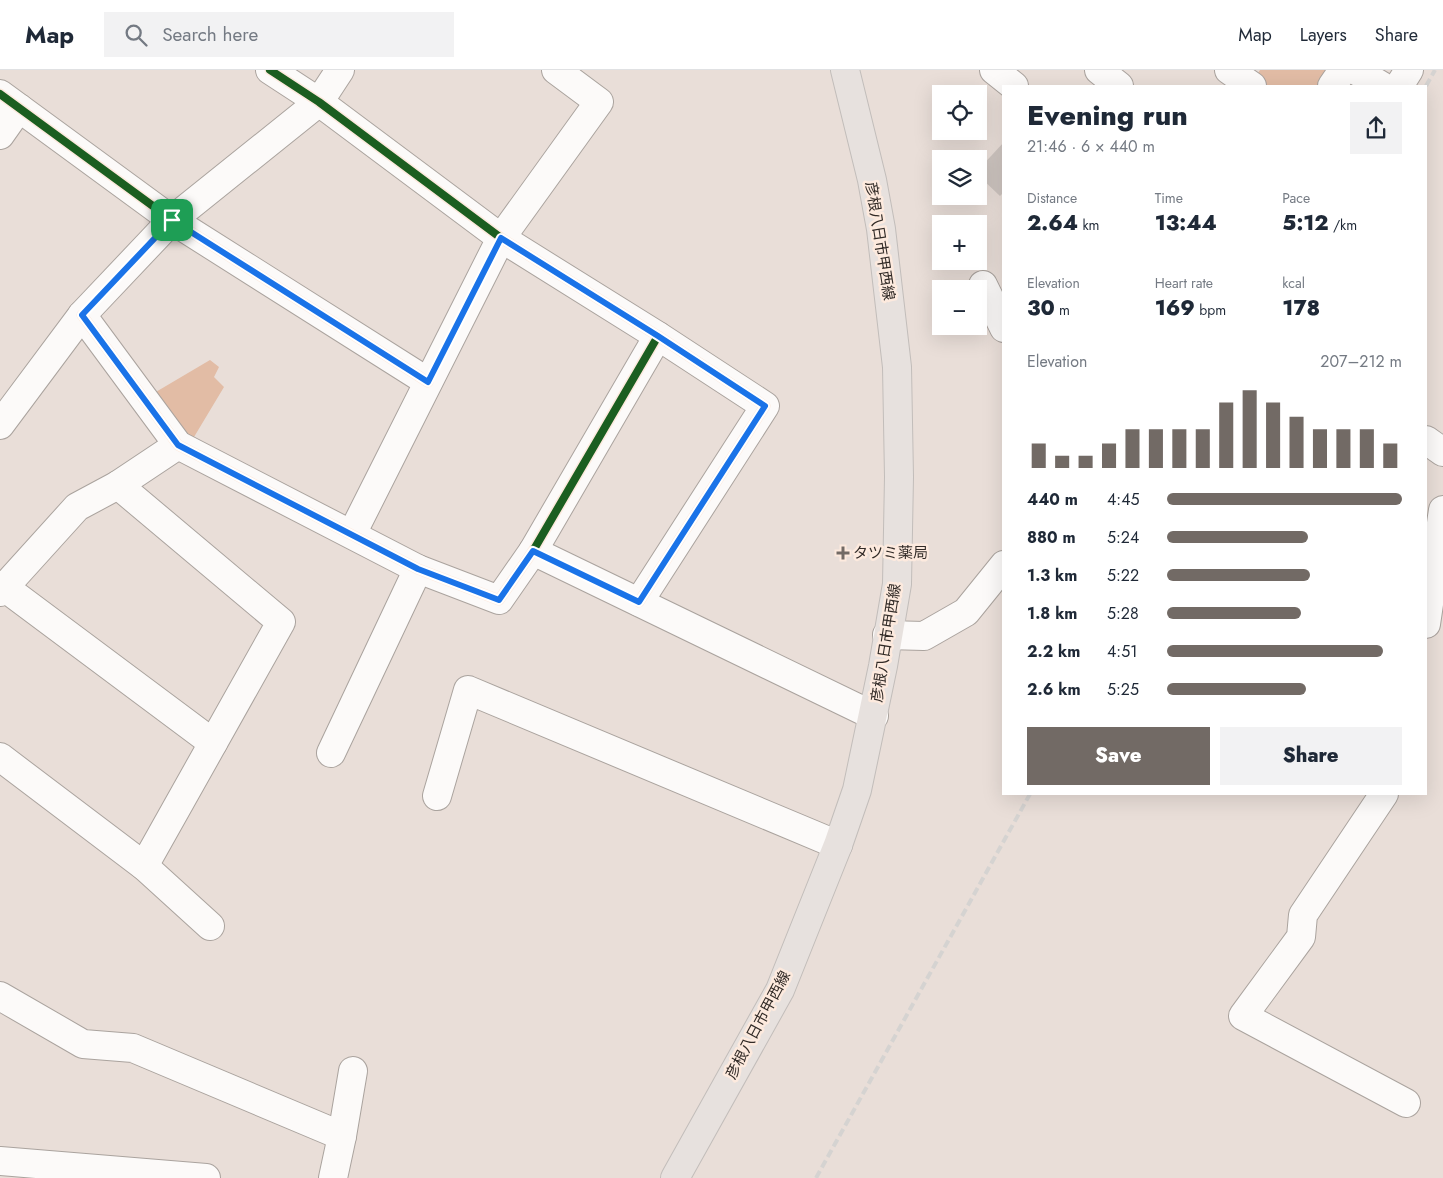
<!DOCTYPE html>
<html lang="en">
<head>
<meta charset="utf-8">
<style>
  :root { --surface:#fff; --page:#f2f2f3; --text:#1f2937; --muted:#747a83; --line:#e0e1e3; --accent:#726a65 }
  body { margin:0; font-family:Jost,"Noto Sans JP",sans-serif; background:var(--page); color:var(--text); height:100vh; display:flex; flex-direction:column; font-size:19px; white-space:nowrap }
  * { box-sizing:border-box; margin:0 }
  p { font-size:16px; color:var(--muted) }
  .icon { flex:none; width:28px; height:28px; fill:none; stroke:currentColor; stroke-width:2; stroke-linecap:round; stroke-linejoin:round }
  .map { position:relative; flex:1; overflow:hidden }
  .drawer { position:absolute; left:1002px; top:15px; width:425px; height:710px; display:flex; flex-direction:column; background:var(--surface); border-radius:0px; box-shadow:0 5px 20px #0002 }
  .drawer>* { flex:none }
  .controls { position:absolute; left:932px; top:15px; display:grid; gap:10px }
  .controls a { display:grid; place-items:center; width:55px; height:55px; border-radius:0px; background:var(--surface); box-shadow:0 5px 20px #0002; font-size:25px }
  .pin { position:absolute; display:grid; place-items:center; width:42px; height:42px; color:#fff; margin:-21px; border-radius:10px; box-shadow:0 2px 8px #0006 }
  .round { display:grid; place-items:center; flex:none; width:52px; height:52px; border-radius:0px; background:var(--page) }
  .summary { display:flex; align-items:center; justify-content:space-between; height:85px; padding:0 25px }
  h1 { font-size:28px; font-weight:800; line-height:38px }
  .stats { display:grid; grid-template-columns:repeat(3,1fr); gap:8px; height:85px; padding:5px 25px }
  .stats div { display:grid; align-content:center }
  .stats b { font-size:21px; font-weight:800 }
  .stats small { font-size:14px; font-weight:400 }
  .stats p { font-size:14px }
  .chart { height:140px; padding:10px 25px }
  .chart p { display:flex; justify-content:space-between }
  .chart svg { width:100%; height:90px; margin-top:5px; stroke:var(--accent); stroke-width:6 }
  .primary-button { display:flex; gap:10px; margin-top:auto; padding:10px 25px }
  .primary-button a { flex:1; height:58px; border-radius:0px; background:var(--accent); color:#fff; font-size:20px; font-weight:800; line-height:58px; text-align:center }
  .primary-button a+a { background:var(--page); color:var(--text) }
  ul { padding:0 25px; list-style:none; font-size:16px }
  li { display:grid; grid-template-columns:80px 60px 1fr; align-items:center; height:38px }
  li i { height:12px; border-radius:6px; background:var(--accent) }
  header { display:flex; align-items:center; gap:30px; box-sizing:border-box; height:70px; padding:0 25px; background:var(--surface); border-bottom:1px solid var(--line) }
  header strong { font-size:24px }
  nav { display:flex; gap:28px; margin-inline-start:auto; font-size:18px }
  .search { width:350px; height:45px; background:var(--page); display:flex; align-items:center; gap:12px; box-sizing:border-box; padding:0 18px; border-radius:0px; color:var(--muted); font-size:19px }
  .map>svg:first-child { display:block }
  .green { fill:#e2bca5 }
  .building { fill:#cec5c0 }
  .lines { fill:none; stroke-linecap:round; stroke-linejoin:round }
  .minor-casing { stroke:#aaa39e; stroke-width:30 }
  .primary-casing { stroke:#c2bdba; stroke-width:30 }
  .minor { stroke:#fcfaf9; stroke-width:28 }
  .primary { stroke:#e7e1de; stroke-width:28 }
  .rail { stroke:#d5d3d1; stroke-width:4; stroke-dasharray:8 4; stroke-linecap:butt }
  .cycleway-casing { stroke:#fdeade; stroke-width:11 }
  .cycleway { stroke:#1b5e20; stroke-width:8 }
  .route-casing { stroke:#fff; stroke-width:10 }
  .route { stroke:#1a73e8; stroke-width:6 }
  .poi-dot { fill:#726a65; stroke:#fdeade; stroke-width:2 }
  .labels { text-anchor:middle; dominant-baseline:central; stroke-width:5; stroke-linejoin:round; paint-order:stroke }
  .street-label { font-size:15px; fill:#322b27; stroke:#fdeade }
  .poi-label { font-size:15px; fill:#322b27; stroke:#fdeade; text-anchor:start }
</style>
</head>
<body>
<header>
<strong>Map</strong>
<div class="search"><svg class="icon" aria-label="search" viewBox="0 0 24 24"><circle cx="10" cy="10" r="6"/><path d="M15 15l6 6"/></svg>Search here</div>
<nav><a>Map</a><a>Layers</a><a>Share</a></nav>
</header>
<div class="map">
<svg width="1443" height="1108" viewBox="0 0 1443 1108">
  <rect width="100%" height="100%" fill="#e9ded8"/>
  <g class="green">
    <path d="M 1260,0 L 1330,0 L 1319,16 L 1268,16 L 1256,6 Z"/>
    <path d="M 210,290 L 219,297 L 214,307 L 224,317 L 191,372 L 149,326 Z"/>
  </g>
  <path class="building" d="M 1004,72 L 1004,122 L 1000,126 L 979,106 L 979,99 Z"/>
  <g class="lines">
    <defs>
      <g id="minor">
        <path d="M 270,0 L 319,32 L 501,168 L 658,266 L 765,336 L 639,532"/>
        <path d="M 994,0 L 1014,16"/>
        <path d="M 1099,0 L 1119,16"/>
        <path d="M 1229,0 L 1252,16"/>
        <path d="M 1355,0 L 1382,16"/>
        <path d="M 1332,16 L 1343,0"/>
        <path d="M 1399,16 L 1409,0"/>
        <path d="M 0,24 L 172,150 L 428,312"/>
        <path d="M 0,65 L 19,38"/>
        <path d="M 983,215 L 1004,258"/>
        <path d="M 82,245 L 178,375 L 418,499 L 499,530 L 533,481 L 658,266"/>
        <path d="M 0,355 L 82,245 L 172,150 L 319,32 L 340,0"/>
        <path d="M 1426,370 L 1443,382"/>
        <path d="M 118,415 L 281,552 L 144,796"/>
        <path d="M 352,464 L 501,168 L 599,32 L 556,0"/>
        <path d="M 533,481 L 874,646"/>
        <path d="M 4,517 L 213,673"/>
        <path d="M 0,522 L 77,437 L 118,415 L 178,375"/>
        <path d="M 1426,554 L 1443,440"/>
        <path d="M 887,565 L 924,566 L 966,542 L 1004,495"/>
        <path d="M 331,683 L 418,499"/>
        <path d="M 0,687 L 144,796 L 210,856"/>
        <path d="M 1384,724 L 1303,845 L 1301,867 L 1243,946 L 1406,1033"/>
        <path d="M 437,726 L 468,620 L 838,775"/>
        <path d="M 0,926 L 83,974 L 133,978 L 342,1066 L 333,1108"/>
        <path d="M 342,1066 L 353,1001"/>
        <path d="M 0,1091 L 206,1108"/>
      </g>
      <path id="primary" d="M 675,1108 L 780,920 L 838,775 L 857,720 L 883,596 L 897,514 L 899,407 L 897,297 L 881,159 L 872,110 L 845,0"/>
    </defs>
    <use href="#minor" class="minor-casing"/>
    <use href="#primary" class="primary-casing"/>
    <use href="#minor" class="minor"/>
    <use href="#primary" class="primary"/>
    <g class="rail">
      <path d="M 1426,16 L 1435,0"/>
      <path d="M 816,1108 L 1030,724"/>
    </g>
    <defs>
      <g id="cycleway">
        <path d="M 270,0 L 319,32 L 501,168 L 658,266 L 765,336 L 639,532"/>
        <path d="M 0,24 L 172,150 L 428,312"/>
        <path d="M 82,245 L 178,375 L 418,499 L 499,530 L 533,481 L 658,266"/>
      </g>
    </defs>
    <use href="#cycleway" class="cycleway-casing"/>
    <use href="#cycleway" class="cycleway"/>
  </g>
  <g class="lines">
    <defs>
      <path id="route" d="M 172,150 L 428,312 L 501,168 L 658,266 L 765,336 L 639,532 L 533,481 L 499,530 L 418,499 L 178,375 L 82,245 Z"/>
    </defs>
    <use href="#route" class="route-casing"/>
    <use href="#route" class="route"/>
  </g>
  <path class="poi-dot" d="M840.5 475.5h5v5h5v5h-5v5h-5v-5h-5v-5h5z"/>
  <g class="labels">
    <g class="street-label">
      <text transform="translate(880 171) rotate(81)">彦根八日市甲西線</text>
      <text transform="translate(886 573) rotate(-81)">彦根八日市甲西線</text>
      <text transform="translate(758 955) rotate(-62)">彦根八日市甲西線</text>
    </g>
    <g class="poi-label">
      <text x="853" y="483">タツミ薬局</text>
    </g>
  </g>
</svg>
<div class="controls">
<a><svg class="icon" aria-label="locate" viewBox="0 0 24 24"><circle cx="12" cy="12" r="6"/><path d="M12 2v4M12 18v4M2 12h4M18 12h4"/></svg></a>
<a><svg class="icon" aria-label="layers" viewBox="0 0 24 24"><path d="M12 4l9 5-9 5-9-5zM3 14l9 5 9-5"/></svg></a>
<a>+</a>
<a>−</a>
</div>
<div class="pin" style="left:172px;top:150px;background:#1e9e55"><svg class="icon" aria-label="arrive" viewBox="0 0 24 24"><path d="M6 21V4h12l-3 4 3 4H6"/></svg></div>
<section class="drawer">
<div class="summary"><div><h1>Evening run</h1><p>21:46 · 6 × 440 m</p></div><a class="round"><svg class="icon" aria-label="share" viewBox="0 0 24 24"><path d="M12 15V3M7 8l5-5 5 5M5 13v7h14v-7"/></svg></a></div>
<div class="stats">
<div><p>Distance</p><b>2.64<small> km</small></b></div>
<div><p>Time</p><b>13:44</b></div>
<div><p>Pace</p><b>5:12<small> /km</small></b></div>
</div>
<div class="stats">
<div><p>Elevation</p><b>30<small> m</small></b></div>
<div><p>Heart rate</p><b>169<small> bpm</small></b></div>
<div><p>kcal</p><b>178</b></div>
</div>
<div class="chart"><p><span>Elevation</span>207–212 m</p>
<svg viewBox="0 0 160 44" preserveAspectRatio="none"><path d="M5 44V32M15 44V38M25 44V38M35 44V32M45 44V25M55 44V25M65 44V25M75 44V25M85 44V12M95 44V6M105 44V12M115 44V19M125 44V25M135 44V25M145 44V25M155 44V32"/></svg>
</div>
<ul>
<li><b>440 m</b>4:45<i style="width:100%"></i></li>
<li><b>880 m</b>5:24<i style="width:60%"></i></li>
<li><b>1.3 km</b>5:22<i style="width:61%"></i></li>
<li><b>1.8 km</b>5:28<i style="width:57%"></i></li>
<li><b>2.2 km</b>4:51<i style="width:92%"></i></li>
<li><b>2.6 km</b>5:25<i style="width:59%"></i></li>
</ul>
<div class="primary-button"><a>Save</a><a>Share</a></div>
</section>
</div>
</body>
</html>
